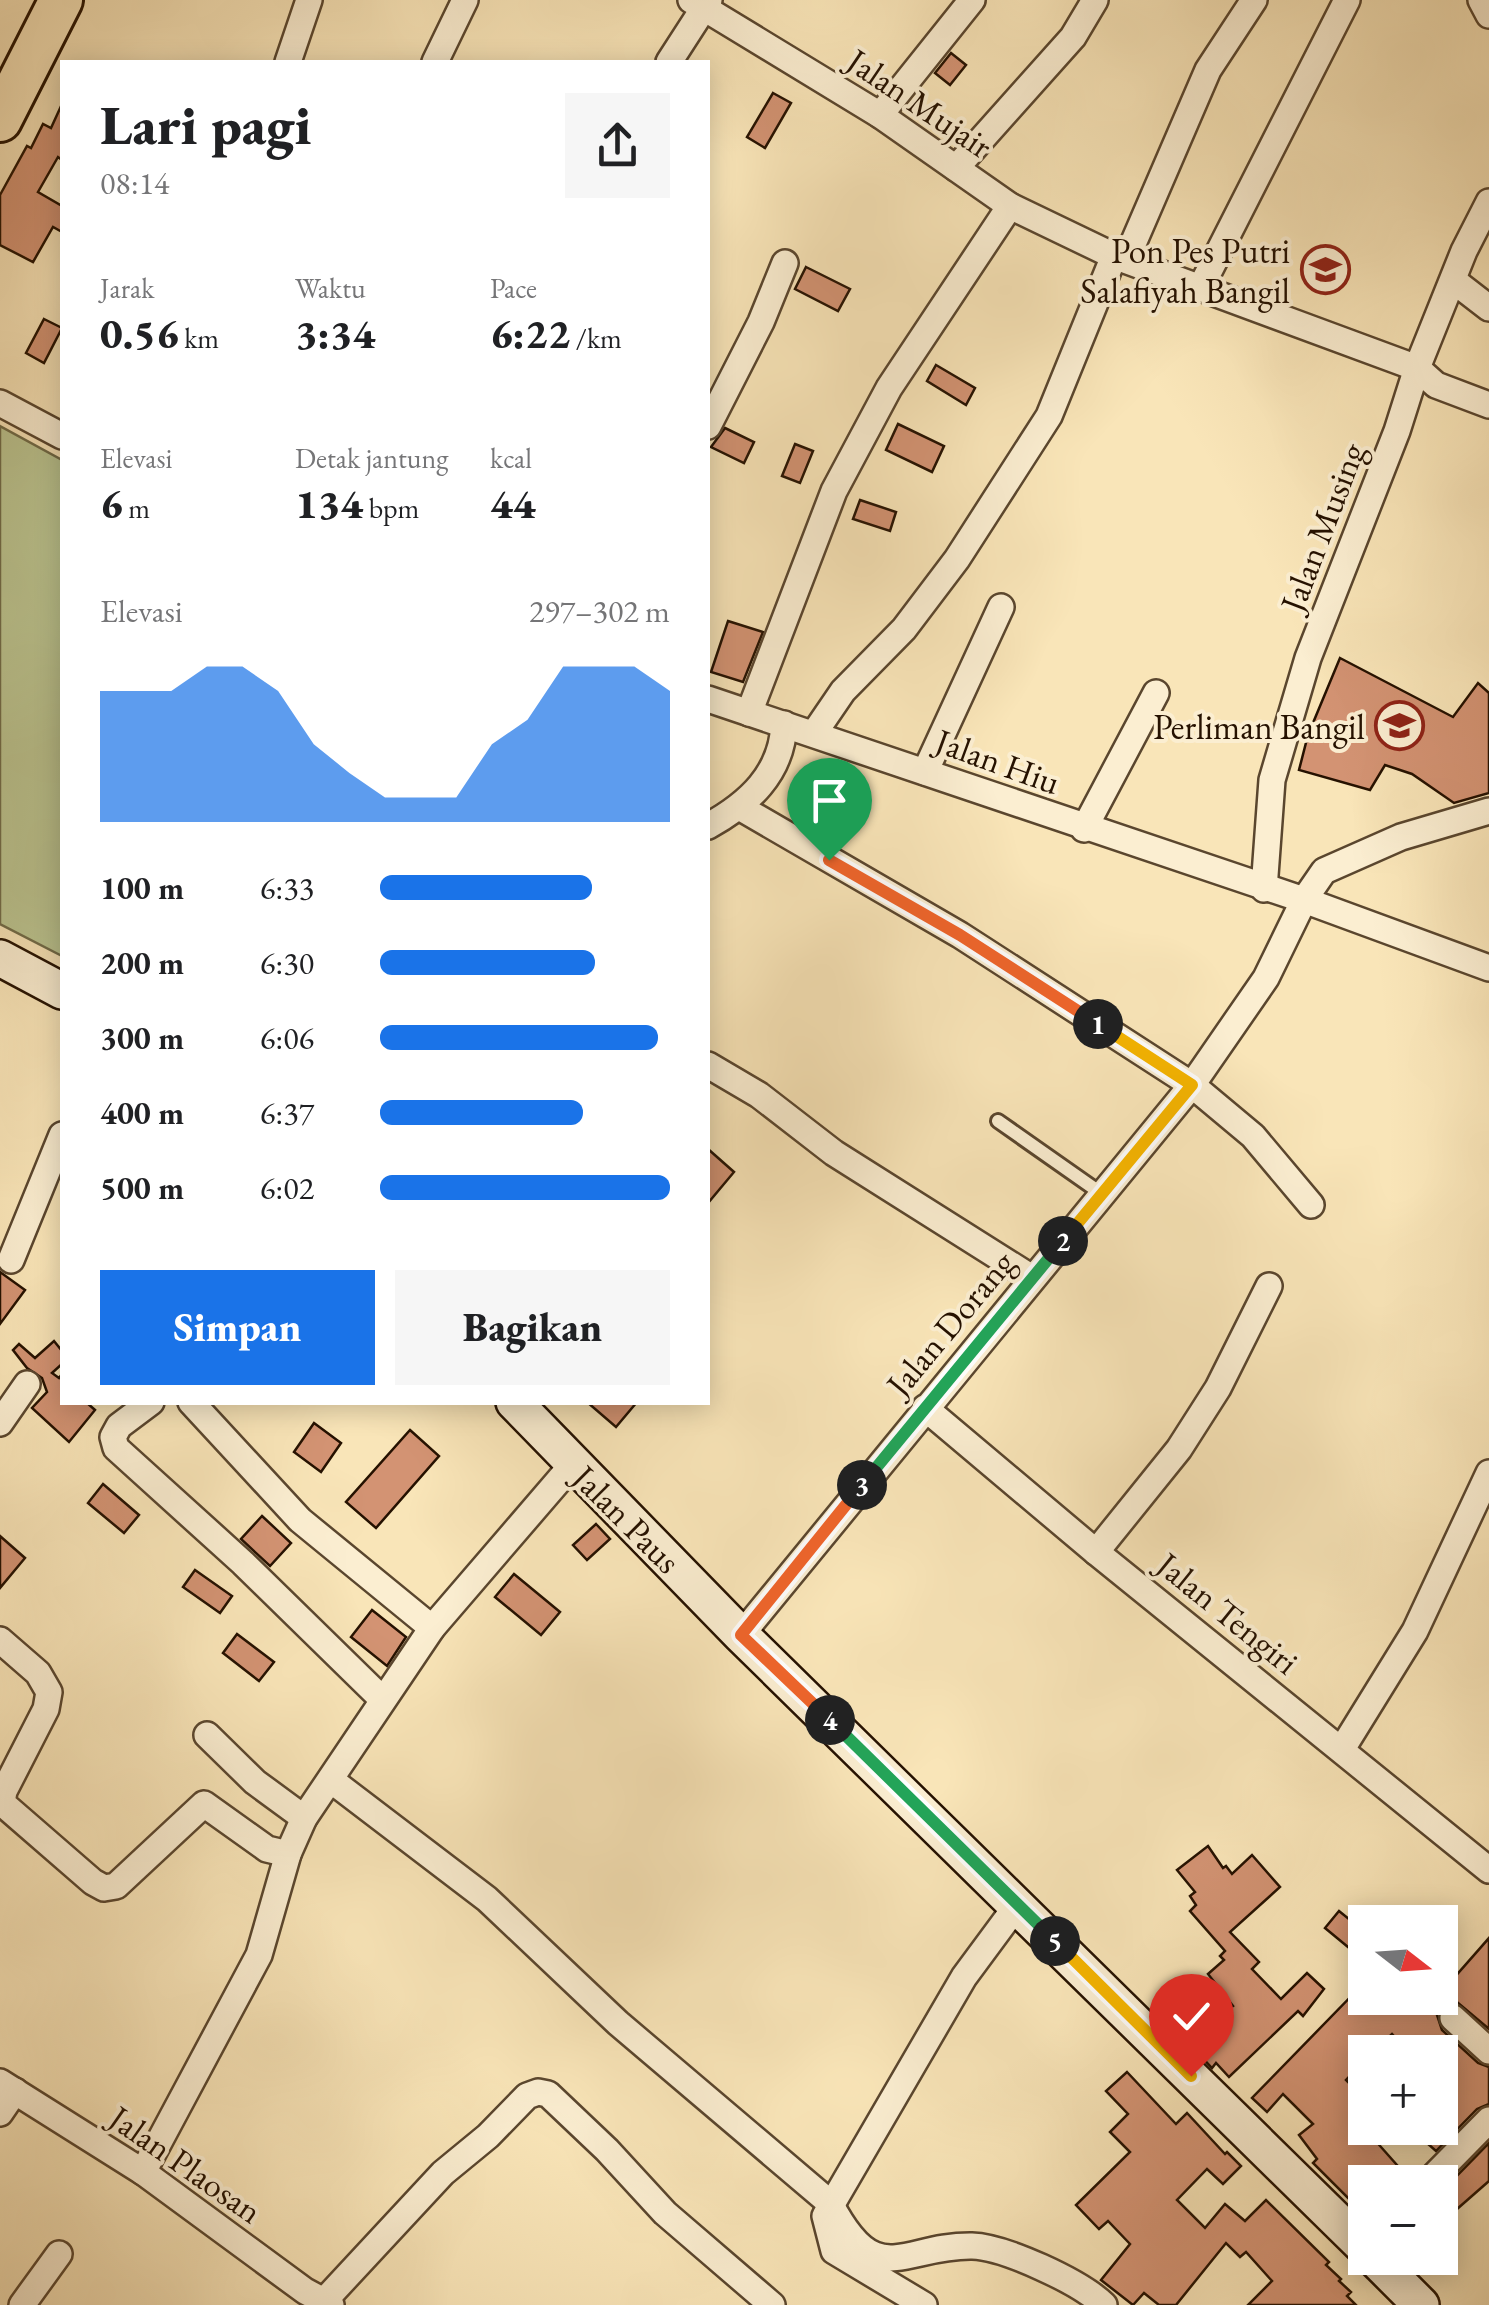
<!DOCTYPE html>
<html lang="id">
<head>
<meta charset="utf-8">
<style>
  :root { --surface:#fff; --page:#f6f6f6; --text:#202124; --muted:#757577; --accent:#1a73e8 }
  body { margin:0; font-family:"EB Garamond",serif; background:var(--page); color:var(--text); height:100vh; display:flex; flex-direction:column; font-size:38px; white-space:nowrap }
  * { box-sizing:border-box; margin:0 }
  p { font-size:32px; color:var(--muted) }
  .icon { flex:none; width:55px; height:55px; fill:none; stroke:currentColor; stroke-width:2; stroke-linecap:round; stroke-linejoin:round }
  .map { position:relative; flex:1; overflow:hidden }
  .details { position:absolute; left:60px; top:60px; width:650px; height:1345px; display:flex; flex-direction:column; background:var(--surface); border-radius:0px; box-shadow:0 5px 25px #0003 }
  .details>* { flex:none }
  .needle { width:65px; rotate:107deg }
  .fabs { position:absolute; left:1348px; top:1905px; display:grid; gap:20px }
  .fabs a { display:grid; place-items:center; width:110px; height:110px; border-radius:0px; background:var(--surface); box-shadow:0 5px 25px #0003; font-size:50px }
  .pin { position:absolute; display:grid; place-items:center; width:85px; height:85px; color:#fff; margin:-102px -42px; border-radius:50% 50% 50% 0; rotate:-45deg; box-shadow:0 0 10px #0007 }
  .pin .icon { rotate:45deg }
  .km { position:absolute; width:50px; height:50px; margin:-25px; border-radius:50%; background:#222; color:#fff; font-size:28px; line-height:50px; text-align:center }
  .round { display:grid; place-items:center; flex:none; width:105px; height:105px; border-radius:0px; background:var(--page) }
  .head { display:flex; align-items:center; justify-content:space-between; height:170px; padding:0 40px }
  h1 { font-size:55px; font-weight:800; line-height:75px }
  .metrics { display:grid; grid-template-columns:repeat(3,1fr); gap:15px; height:170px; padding:10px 40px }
  .metrics div { display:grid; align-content:center }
  .metrics b { font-size:42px; font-weight:800 }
  .metrics small { font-size:28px; font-weight:400 }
  .metrics p { font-size:28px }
  .chart { height:280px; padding:20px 40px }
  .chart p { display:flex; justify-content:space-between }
  .chart svg { width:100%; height:180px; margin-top:10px; fill:var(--accent); opacity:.7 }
  .cta { display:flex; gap:20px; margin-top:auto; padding:20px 40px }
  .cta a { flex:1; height:115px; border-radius:0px; background:var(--accent); color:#fff; font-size:40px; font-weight:800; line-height:115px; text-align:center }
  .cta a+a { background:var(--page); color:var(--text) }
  ul { padding:0 40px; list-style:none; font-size:32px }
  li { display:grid; grid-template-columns:160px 120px 1fr; align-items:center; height:75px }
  li i { height:25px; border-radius:12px; background:var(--accent) }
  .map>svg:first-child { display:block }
  .green { fill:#bbc591; stroke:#706b48; stroke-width:2.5 }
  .building { fill:#d39373; stroke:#251100; stroke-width:2.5 }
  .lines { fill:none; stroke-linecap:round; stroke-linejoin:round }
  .lane-casing { stroke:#5a462e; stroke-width:18 }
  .street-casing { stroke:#5a462e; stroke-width:30 }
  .secondary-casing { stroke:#251100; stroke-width:40 }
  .highway-casing { stroke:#251100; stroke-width:48 }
  .lane { stroke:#fbeed1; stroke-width:12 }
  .street { stroke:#fbeed1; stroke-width:25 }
  .secondary { stroke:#fbeed1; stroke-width:35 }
  .highway { stroke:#f9e5b8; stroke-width:42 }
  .split-1-casing { stroke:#fff; stroke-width:20 }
  .split-2-casing { stroke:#fff; stroke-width:20 }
  .split-3-casing { stroke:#fff; stroke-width:20 }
  .split-4-casing { stroke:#fff; stroke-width:20 }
  .split-5-casing { stroke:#fff; stroke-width:20 }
  .split-6-casing { stroke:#fff; stroke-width:20 }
  .split-1 { stroke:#f0652b; stroke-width:12 }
  .split-2 { stroke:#f5b400; stroke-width:12 }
  .split-3 { stroke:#22a559; stroke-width:12 }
  .split-4 { stroke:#f0652b; stroke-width:12 }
  .split-5 { stroke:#22a559; stroke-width:12 }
  .split-6 { stroke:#f5b400; stroke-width:12 }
  .labels { text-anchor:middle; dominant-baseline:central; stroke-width:8; stroke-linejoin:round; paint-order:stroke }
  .street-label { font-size:35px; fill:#251100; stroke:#fbeed1 }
  .poi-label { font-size:35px; fill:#251100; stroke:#fbeed1; text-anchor:end }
</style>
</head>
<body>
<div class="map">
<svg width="1489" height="2305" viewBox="0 0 1489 2305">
  <rect width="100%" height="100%" fill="#f9e5b8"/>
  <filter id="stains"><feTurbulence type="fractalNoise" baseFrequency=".002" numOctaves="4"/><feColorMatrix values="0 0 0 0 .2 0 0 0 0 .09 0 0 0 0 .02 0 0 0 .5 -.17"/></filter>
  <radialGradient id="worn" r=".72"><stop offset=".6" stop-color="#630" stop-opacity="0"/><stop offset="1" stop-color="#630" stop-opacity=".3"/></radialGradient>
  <path class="green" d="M 0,426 L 62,460 L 62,956 L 0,924 Z"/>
  <g class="building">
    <path d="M 951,53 L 966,65 L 950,85 L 935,73 Z"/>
    <path d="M 773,93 L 791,103 L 765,148 L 747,137 Z"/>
    <path d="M 62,104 L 62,160 L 58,157 L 38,192 L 62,206 L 62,232 L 53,227 L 33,262 L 0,245 L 0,195 L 27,146 L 31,148 L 43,124 L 51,128 Z"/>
    <path d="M 806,267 L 850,289 L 838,311 L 795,289 Z"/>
    <path d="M 44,319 L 62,328 L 44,363 L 26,353 Z"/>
    <path d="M 936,365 L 975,388 L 966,405 L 927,381 Z"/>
    <path d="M 898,424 L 944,446 L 932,472 L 886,450 Z"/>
    <path d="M 725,428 L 754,442 L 744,463 L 711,447 Z"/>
    <path d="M 795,444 L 813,451 L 800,483 L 782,476 Z"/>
    <path d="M 860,500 L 896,512 L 890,531 L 853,519 Z"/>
    <path d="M 728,621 L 763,632 L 743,682 L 711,672 Z"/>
    <path d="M 1340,658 L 1453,717 L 1478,683 L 1489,693 L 1489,793 L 1454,803 L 1412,774 L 1385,765 L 1370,790 L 1299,770 L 1308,735 Z"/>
    <path d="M 708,1149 L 734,1172 L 708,1203 Z"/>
    <path d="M 0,1272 L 25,1290 L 0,1324 Z"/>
    <path d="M 54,1341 L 62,1351 L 62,1364 L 52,1373 L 59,1378 L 62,1374 L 62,1402 L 86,1402 L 95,1410 L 69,1442 L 32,1408 L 47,1392 L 42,1378 L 27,1368 L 13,1350 L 19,1344 L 35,1358 Z"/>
    <path d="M 587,1402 L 637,1402 L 616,1427 Z"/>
    <path d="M 314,1423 L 341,1443 L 321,1472 L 294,1452 Z"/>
    <path d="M 410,1430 L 439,1456 L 376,1528 L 346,1502 Z"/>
    <path d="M 103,1484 L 139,1515 L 124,1533 L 88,1503 Z"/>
    <path d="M 262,1516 L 291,1543 L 270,1566 L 241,1539 Z"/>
    <path d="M 596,1524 L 610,1539 L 587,1560 L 573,1545 Z"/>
    <path d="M 0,1536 L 25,1558 L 0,1588 Z"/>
    <path d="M 195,1570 L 232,1596 L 220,1613 L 183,1587 Z"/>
    <path d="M 514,1574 L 560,1612 L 541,1635 L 495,1597 Z"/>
    <path d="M 372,1610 L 406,1637 L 387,1666 L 351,1637 Z"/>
    <path d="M 237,1634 L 274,1662 L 259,1681 L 223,1653 Z"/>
    <path d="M 1208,1846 L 1223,1868 L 1226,1866 L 1232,1874 L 1252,1855 L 1280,1887 L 1230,1932 L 1259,1962 L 1252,1969 L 1281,1999 L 1307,1973 L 1324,1989 L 1303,2016 L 1298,2011 L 1229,2077 L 1216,2063 L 1212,2068 L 1165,2018 L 1181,2002 L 1204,2027 L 1233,2006 L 1208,1974 L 1224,1960 L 1220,1956 L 1225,1951 L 1190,1911 L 1196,1905 L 1190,1896 L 1195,1892 L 1177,1870 Z"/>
    <path d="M 1339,1911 L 1365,1932 L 1365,1939 L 1354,1952 L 1325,1928 Z"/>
    <path d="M 1489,1938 L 1489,2029 L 1457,2002 L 1447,2003 L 1437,2015 L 1442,2030 L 1478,2063 L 1489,2067 L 1489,2104 L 1477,2109 L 1436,2151 L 1410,2128 L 1440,2128 L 1440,2052 L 1409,2052 L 1392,2034 L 1373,2052 L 1365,2052 L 1365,2060 L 1346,2080 L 1365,2099 L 1365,2128 L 1385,2128 L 1373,2138 L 1412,2182 L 1365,2182 L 1349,2199 L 1313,2163 L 1317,2159 L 1299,2135 L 1313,2124 L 1283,2094 L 1267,2112 L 1252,2098 L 1365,1982 L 1365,1998 L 1425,1998 L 1431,2004 Z"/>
    <path d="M 1127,2072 L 1176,2124 L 1187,2113 L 1225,2154 L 1227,2152 L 1241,2166 L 1223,2184 L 1207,2169 L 1177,2200 L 1205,2228 L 1225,2204 L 1245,2221 L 1266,2200 L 1329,2262 L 1326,2265 L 1341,2279 L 1339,2281 L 1351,2292 L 1347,2296 L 1356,2305 L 1248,2305 L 1272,2281 L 1246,2252 L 1240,2257 L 1226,2243 L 1176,2305 L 1159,2305 L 1144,2293 L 1133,2305 L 1101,2280 L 1130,2244 L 1108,2221 L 1099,2229 L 1076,2205 L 1130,2152 L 1110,2132 L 1128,2114 L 1106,2091 Z"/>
    <path d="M 1489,2143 L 1489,2181 L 1440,2224 L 1440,2193 Z"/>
  </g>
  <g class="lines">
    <defs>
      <path id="lane" d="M 998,1121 L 1102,1194"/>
      <g id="street">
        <path d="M 691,0 L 880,115 L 1010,206 L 1114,256 L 1417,368 L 1436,385 L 1489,405"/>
        <path d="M 1481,0 L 1489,15"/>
        <path d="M 288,62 L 309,0"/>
        <path d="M 435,62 L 465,0"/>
        <path d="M 669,62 L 709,0"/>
        <path d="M 880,115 L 972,0"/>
        <path d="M 956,168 L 1073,37 L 1095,0"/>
        <path d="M 1126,260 L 1208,70 L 1254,0"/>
        <path d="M 1454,281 L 1489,308"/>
        <path d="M 1201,287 L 1347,0"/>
        <path d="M 0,403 L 62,436"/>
        <path d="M 708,426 L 761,322 L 785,263"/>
        <path d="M 708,699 L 1304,900 L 1489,968"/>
        <path d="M 749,713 L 834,491 L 889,388 L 1010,206"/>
        <path d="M 815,732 L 843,691 L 904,629 L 957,559 L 1049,416 L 1114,256"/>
        <path d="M 925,772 L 1001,607"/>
        <path d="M 741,808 L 960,935 L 1192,1085 L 1253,1136 L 1311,1205"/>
        <path d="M 708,826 C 748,804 782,774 784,724"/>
        <path d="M 1084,829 L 1156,693"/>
        <path d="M 1264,889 L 1272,780 L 1308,658 L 1397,431 L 1417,368 L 1464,251 L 1489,202"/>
        <path d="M 708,1065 L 759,1095 L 834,1153 L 1032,1278"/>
        <path d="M 11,1260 L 62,1135"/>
        <path d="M 151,1402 L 119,1426 L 113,1437 L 116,1448 L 243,1563 L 381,1698"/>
        <path d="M 191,1402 L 300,1520 L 432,1628"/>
        <path d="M 925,1408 L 1096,1552 L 1489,1870"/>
        <path d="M 0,1423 L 27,1384"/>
        <path d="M 1096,1552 L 1179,1449 L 1218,1388 L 1269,1286"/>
        <path d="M 741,1635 L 1192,1085 L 1266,978 L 1304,900 L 1324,871 L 1401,837 L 1489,811"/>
        <path d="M 0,1640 L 38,1673 L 49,1692 L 46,1709 L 4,1791 L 2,1803 L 93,1882 L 104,1888 L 116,1886 L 204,1804 L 267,1849 L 288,1854"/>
        <path d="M 207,1735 L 255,1782 L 304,1818"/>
        <path d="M 1342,1749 L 1415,1631 L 1489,1473"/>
        <path d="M 331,1780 L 487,1899 L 618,2023 L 830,2203 C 877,2293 902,2245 972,2246 C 1005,2247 1080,2282 1104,2305"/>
        <path d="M 1453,2018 L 1489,2051"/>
        <path d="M 0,2082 L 143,2172 L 305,2291 L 331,2305"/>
        <path d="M 0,2113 L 15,2091"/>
        <path d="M 143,2172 L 259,1955 L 288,1854 L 304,1818 L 432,1628 L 573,1464"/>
        <path d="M 1428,2182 L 1489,2120"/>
        <path d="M 325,2300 L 443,2173 L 488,2136 L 527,2096 L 538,2092 L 548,2094 L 607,2150 L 665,2213 L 772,2305"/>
        <path d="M 22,2305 L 59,2254"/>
        <path d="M 924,2305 L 834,2251 L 825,2216 L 964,1977 L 1018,1904"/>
      </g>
      <g id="secondary">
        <path d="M 0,958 L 62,991"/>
        <path d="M 514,1402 L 741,1635 L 1365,2248"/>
        <path d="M 1374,2258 L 1421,2305"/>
      </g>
      <path id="highway" d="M 0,120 L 61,0"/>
    </defs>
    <use href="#lane" class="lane-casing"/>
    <use href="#street" class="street-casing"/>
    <use href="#secondary" class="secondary-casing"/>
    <use href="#highway" class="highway-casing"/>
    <use href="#lane" class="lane"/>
    <use href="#street" class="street"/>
    <use href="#secondary" class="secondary"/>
    <use href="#highway" class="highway"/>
  </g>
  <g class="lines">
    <defs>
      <path id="split-1" d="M 829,860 L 960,935 L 1098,1024"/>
      <path id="split-2" d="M 1063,1241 L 1192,1085 L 1098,1024"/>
      <path id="split-3" d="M 862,1485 L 1063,1241"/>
      <path id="split-4" d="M 830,1720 L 741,1635 L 862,1485"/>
      <path id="split-5" d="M 830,1720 L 1055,1941"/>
      <path id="split-6" d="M 1055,1941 L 1191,2076"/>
    </defs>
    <use href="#split-1" class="split-1-casing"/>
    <use href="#split-2" class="split-2-casing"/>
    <use href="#split-3" class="split-3-casing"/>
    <use href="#split-4" class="split-4-casing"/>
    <use href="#split-5" class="split-5-casing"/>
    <use href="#split-6" class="split-6-casing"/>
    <use href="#split-1" class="split-1"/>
    <use href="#split-2" class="split-2"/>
    <use href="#split-3" class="split-3"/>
    <use href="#split-4" class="split-4"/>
    <use href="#split-5" class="split-5"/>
    <use href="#split-6" class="split-6"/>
  </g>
  <defs>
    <symbol id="school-ring" viewBox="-11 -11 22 22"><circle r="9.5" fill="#fbeed1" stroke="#8f2418" stroke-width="1.5"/><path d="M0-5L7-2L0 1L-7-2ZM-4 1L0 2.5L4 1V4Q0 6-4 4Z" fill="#8f2418"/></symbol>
  </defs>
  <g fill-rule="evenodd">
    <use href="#school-ring" x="1298" y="242" width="55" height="55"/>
    <use href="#school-ring" x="1372" y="698" width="55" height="55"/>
  </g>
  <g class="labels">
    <g class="street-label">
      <text transform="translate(920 103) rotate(34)">Jalan Mujair</text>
      <text transform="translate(1322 527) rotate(-69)">Jalan Musing</text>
      <text transform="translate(998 761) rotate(20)">Jalan Hiu</text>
      <text transform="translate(950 1323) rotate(-50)">Jalan Dorang</text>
      <text transform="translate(627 1519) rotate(45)">Jalan Paus</text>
      <text transform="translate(1228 1613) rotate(39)">Jalan Tengiri</text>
      <text transform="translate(186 2164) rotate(35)">Jalan Plaosan</text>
    </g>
    <g class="poi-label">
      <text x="1290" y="250">Pon Pes Putri<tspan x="1290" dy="40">Salafiyah Bangil</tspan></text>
      <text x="1365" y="726">Perliman Bangil</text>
    </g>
  </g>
  <rect width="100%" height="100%" filter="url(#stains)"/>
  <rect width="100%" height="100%" fill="url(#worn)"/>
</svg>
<div class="fabs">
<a><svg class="needle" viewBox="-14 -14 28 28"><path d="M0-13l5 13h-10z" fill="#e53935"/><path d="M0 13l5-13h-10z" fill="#757577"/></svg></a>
<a>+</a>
<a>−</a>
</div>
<div class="pin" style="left:829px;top:860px;background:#1e9e55"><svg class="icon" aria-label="arrive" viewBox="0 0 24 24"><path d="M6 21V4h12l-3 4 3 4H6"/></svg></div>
<div class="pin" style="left:1191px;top:2076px;background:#d93025"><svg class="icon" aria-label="check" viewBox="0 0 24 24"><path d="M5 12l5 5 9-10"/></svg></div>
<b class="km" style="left:1098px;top:1024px">1</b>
<b class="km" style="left:1063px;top:1241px">2</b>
<b class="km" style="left:862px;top:1485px">3</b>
<b class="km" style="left:830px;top:1720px">4</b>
<b class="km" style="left:1055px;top:1941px">5</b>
<section class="details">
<div class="head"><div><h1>Lari pagi</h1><p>08:14</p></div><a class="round"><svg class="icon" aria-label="share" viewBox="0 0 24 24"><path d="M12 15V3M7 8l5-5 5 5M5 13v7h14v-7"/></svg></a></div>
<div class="metrics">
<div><p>Jarak</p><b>0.56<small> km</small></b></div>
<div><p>Waktu</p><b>3:34</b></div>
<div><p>Pace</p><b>6:22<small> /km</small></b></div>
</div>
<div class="metrics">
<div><p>Elevasi</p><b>6<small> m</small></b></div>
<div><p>Detak jantung</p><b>134<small> bpm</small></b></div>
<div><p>kcal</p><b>44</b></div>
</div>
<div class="chart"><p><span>Elevasi</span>297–302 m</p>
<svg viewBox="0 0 160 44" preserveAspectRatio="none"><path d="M0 44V12L10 12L20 12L30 6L40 6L50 12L60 25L70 32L80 38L90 38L100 38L110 25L120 19L130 6L140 6L150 6L160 12V44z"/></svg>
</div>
<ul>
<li><b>100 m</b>6:33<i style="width:73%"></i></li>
<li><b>200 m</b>6:30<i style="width:74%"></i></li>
<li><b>300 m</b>6:06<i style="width:96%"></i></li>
<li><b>400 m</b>6:37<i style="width:70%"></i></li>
<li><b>500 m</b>6:02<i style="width:100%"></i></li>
</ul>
<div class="cta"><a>Simpan</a><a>Bagikan</a></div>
</section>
</div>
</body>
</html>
